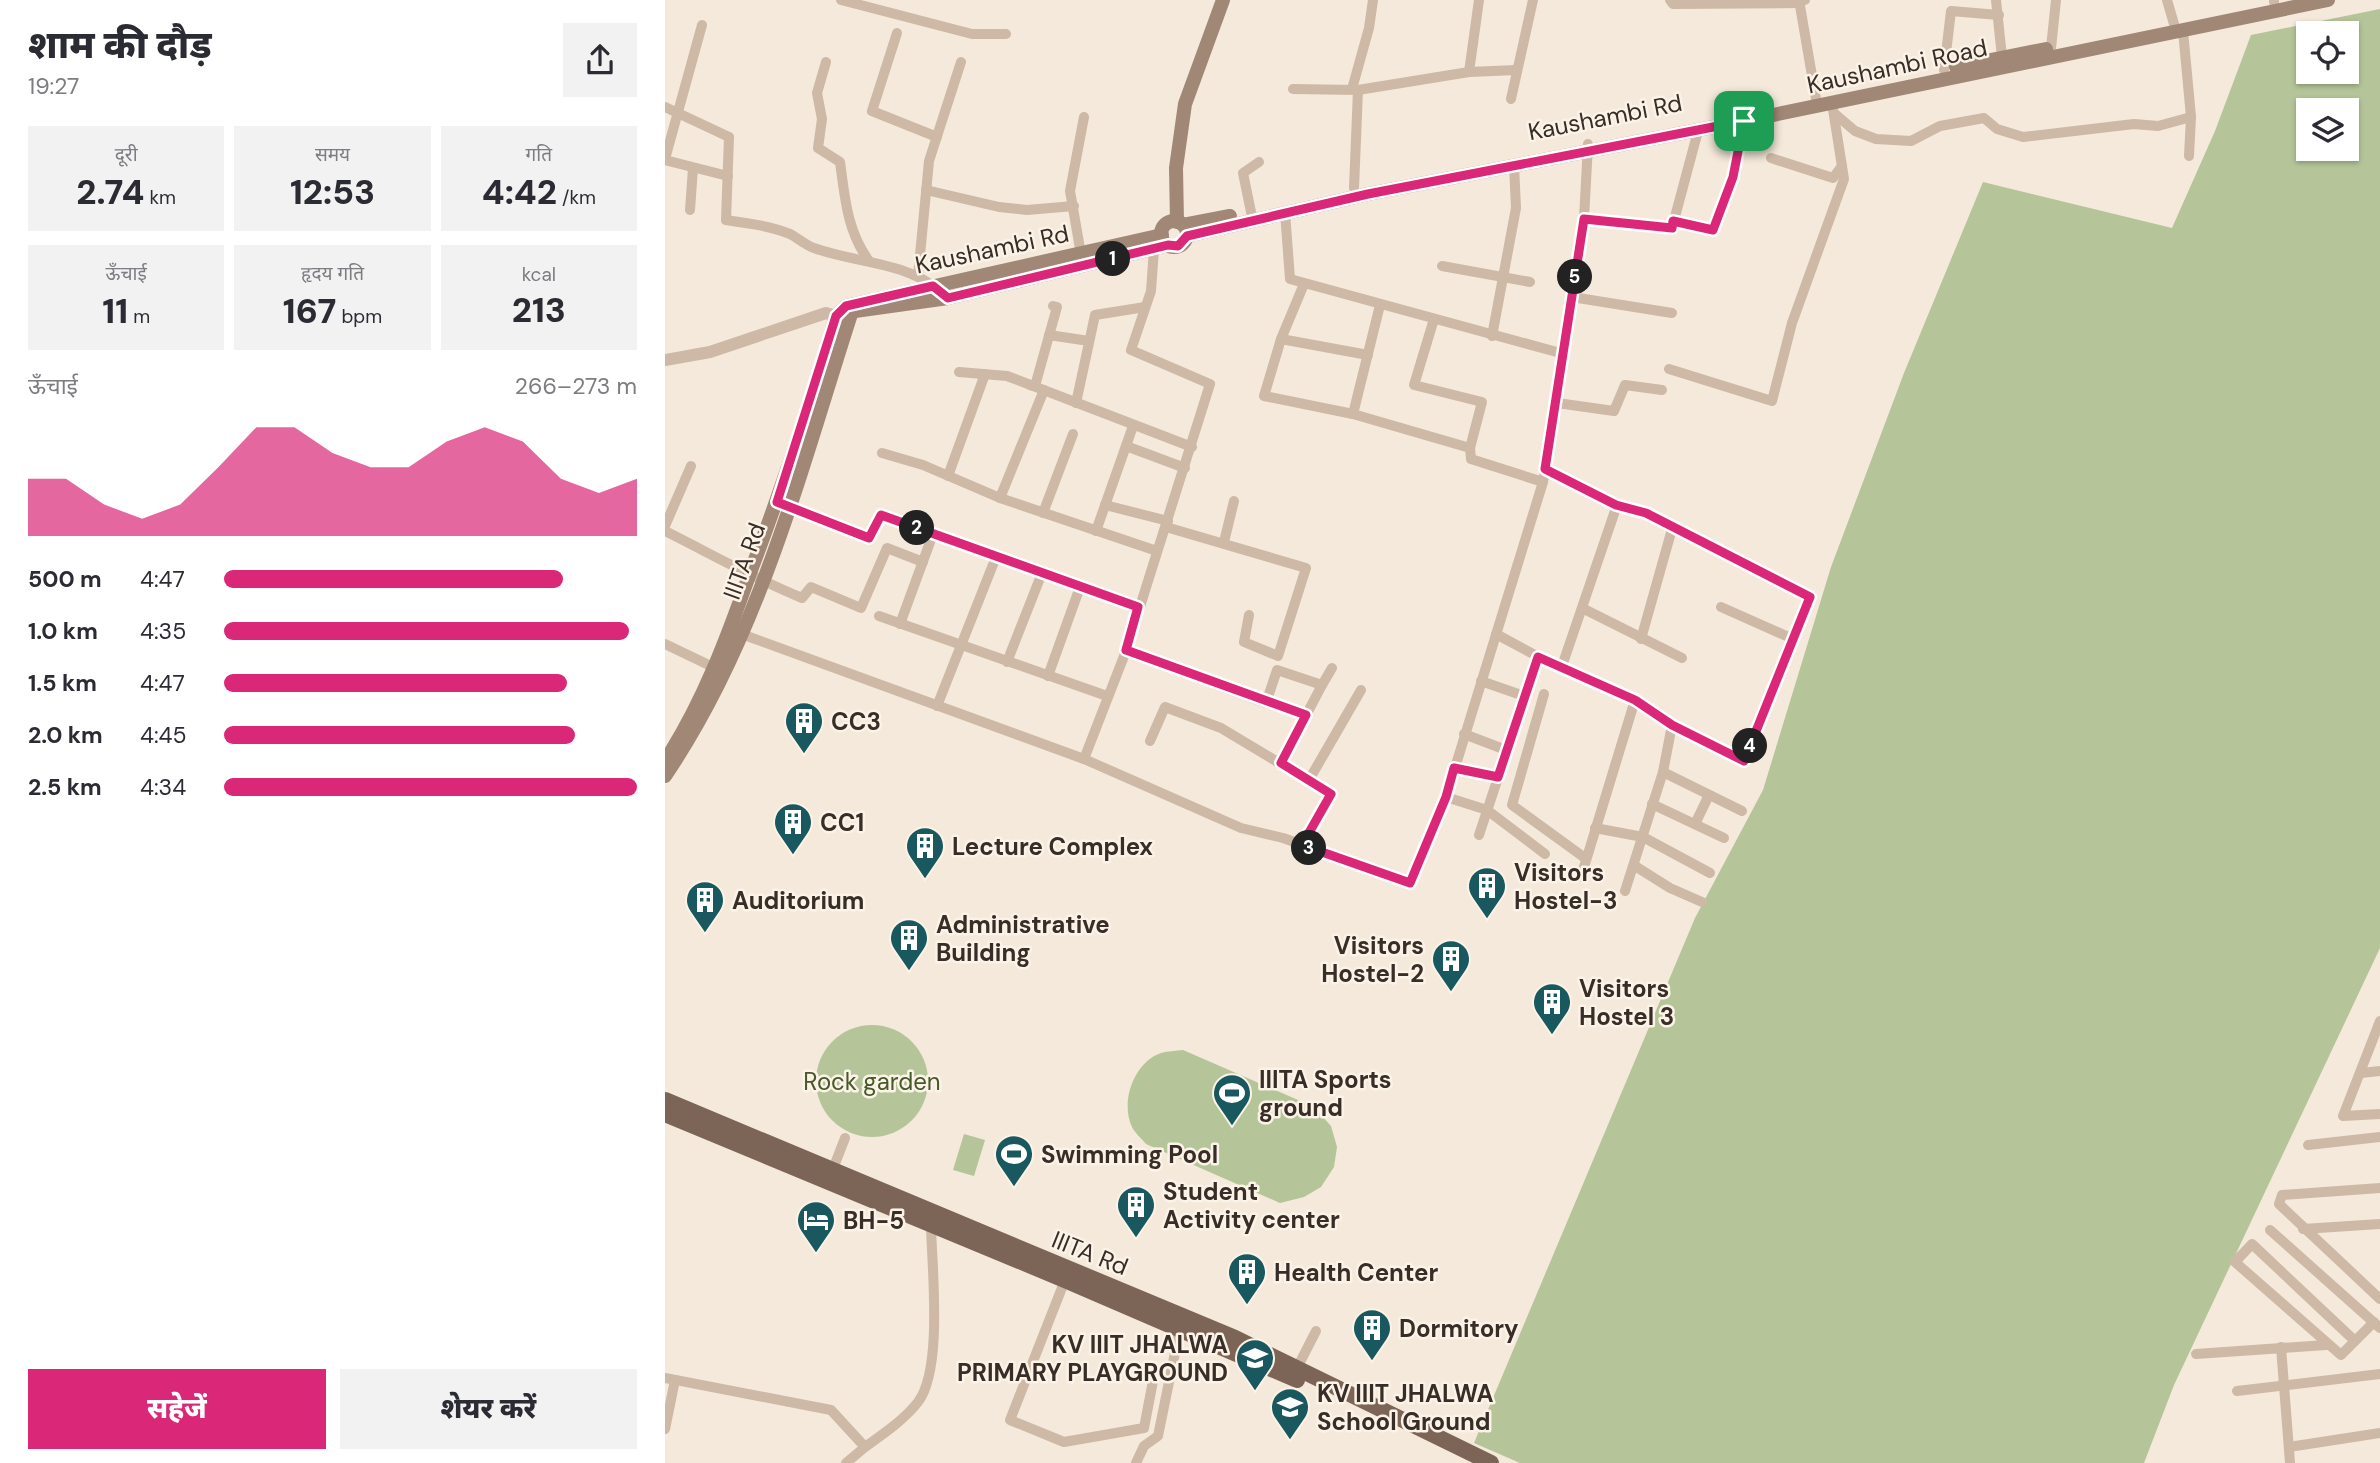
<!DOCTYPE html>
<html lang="hi">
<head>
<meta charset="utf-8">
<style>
  :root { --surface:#fff; --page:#f2f2f3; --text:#2b2b33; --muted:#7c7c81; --accent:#db2777 }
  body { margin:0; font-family:"DM Sans","Noto Sans Devanagari",sans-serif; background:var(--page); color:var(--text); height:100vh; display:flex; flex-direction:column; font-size:26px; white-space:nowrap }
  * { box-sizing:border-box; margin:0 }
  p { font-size:23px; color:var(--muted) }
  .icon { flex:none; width:38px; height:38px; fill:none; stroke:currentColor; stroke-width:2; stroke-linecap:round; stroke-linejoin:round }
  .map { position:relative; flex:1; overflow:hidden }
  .sheet { display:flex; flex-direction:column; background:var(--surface); width:665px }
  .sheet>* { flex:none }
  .buttons { position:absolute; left:1631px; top:21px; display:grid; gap:14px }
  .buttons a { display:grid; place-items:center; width:63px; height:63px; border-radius:0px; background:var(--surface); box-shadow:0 2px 5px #0004; font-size:35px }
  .pin { position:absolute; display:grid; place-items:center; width:60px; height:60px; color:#fff; margin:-30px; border-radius:14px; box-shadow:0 4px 10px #0006 }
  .km { position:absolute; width:35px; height:35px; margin:-18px; border-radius:50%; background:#222; color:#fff; font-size:19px; line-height:35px; text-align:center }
  .round { display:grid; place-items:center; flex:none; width:74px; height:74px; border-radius:0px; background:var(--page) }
  .summary { display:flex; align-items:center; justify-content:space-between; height:119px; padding:0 28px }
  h1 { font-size:38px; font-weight:800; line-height:52px }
  .figures { display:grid; grid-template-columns:repeat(3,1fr); gap:10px; height:119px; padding:7px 28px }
  .figures div { display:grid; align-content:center; border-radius:0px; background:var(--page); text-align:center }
  .figures b { font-size:35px; font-weight:800 }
  .figures small { font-size:19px; font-weight:400 }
  .figures p { font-size:19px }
  .chart { height:196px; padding:14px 28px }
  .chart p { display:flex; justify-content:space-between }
  .chart svg { width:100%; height:126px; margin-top:7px; fill:var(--accent); opacity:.7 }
  .cta { display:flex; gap:14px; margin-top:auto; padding:14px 28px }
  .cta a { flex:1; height:80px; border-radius:0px; background:var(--accent); color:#fff; font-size:28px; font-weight:800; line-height:80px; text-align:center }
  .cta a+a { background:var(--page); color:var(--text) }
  ul { padding:0 28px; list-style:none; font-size:23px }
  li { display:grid; grid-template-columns:112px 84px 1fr; align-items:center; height:52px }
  li i { height:18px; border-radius:9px; background:var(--accent) }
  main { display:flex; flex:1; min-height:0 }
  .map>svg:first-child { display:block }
  .green { fill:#b5c599; fill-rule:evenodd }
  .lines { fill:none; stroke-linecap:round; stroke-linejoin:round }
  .minor { stroke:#cdb9a5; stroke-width:10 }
  .tertiary { stroke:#cdb9a5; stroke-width:12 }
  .secondary { stroke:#a18776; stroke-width:14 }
  .primary { stroke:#7c6457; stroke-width:16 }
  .route-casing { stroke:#fff; stroke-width:14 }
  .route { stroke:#db2777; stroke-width:9 }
  .labels { text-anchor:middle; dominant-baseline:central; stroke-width:5; stroke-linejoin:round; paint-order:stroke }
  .street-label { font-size:24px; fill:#392d27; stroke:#fbf3e7 }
  .poi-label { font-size:24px; font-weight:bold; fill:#392d27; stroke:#fbf3e7; text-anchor:start }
  .park-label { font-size:24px; fill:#465928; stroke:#fbf3e7 }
</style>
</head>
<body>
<main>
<section class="sheet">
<div class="summary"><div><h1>शाम की दौड़</h1><p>19:27</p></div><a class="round"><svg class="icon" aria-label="share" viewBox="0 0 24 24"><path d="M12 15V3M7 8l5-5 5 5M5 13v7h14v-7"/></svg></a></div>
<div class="figures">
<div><p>दूरी</p><b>2.74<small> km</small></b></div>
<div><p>समय</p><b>12:53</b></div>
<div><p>गति</p><b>4:42<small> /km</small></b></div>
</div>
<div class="figures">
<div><p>ऊँचाई</p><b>11<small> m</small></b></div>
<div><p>हृदय गति</p><b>167<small> bpm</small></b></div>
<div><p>kcal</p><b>213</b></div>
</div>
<div class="chart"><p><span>ऊँचाई</span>266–273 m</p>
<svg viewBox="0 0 160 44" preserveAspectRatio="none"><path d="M0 44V24L10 24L20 33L30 38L40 33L50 20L60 6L70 6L80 15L90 20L100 20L110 11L120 6L130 11L140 24L150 29L160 24V44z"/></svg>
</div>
<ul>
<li><b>500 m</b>4:47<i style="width:82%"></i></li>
<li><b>1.0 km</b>4:35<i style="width:98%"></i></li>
<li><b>1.5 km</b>4:47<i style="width:83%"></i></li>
<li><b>2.0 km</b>4:45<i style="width:85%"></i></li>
<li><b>2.5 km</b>4:34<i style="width:100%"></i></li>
</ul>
<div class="cta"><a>सहेजें</a><a>शेयर करें</a></div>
</section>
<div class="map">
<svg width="1715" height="1463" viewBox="0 0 1715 1463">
  <rect width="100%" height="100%" fill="#f4e9da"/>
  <g class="green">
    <path d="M 1715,9 L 1715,948 L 1509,1385 L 1479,1463 L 855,1463 L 809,1443 L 1030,918 L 1098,790 L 1166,567 L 1239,373 L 1318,182 L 1507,228 L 1550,131 L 1586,35 ZM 1643,33 L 1682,33 L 1682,72 L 1643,72 ZM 1643,110 L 1682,110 L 1682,149 L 1643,149 Z"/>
    <circle cx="207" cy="1081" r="56"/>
    <path d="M 518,1050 L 649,1107 L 666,1126 L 672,1147 L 669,1167 L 656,1187 L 639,1197 L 615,1203 L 481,1144 C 477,1139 470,1133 467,1127 C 455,1102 469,1062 496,1053 C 503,1051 511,1051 518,1050 Z"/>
    <path d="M 299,1134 L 320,1140 L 309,1176 L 288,1170 Z"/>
  </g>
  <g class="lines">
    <g class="minor">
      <path d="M 176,0 L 307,34 L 341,34"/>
      <path d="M 1005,0 L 1008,4 L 1134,3 L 1134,0 L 1140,0"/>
      <path d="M 1134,0 L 1151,99"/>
      <path d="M 1331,0 L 1337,57"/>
      <path d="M 1502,0 L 1509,24"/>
      <path d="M 1609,0 L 1609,2"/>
      <path d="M 1518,31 L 1526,117 L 1524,156"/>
      <path d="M 232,33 L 207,111 L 272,137"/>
      <path d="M 1386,48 L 1391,0"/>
      <path d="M 161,62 L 152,93 L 157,119 L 153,148 L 175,162 C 180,198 182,231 204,261"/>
      <path d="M 1279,70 L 1286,11 L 1334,15"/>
      <path d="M 804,72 L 814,0"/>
      <path d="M 628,89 L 693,90 L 804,72 L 851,70"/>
      <path d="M 846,99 L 868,0"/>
      <path d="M 0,107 L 64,137 L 61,220 C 82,223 105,226 125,234 C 133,238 140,245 149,248 C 190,263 237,261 272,289"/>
      <path d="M 1170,114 L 1190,131 L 1211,139 L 1246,141 L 1275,126 L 1319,118 L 1332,129 L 1358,137 L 1469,124 L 1493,126 L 1526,117"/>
      <path d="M 1106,158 L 1168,178 L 1177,166"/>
      <path d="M 0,159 L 37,25"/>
      <path d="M 0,160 L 63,176"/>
      <path d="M 689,188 L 693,90 L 687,89 L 704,28 L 708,0"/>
      <path d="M 261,190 L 334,207 L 362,210 L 409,206"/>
      <path d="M 25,210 L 28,168"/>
      <path d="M 586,212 L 578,173 L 594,162"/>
      <path d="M 620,212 L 625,279 L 899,354"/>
      <path d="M 919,219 L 1007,228 L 1033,131"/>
      <path d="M 1008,221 L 1048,230 L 1068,177 L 1079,121"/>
      <path d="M 417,260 L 405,191 L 419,117"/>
      <path d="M 777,266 L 865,282"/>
      <path d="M 253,276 L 264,161 L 296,62"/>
      <path d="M 639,284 L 616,339 L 599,396 L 688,414 L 805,448 L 806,459 L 878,482"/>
      <path d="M 907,297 L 1007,313"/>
      <path d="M 769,319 L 749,385 L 817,402 L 805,448"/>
      <path d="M 384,335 L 424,341"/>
      <path d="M 827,336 L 851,208 L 849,165"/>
      <path d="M 616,339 L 703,355"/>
      <path d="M 1004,369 L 1107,401 L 1127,323 L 1179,179 L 1167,103"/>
      <path d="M 294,372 L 342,376 L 527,447"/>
      <path d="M 365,385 L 370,386 L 392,307 L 388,306"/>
      <path d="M 411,403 L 430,315 L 480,307"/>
      <path d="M 892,403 L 949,411 L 960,385 L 997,390"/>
      <path d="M 688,414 L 715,305"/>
      <path d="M 461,446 L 520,468"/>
      <path d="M 217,453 L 258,465 L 335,498 L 492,551"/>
      <path d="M 283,476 L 320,374"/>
      <path d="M 335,498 L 379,390"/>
      <path d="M 118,504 L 203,538 L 216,515 L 473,607"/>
      <path d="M 440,505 L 503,521"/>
      <path d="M 378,513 L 408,434"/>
      <path d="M 0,526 L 26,466"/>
      <path d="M 501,527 L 641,568 L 613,656 L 579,642 L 584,615"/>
      <path d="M 0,531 C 46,554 90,579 137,598 L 146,587 L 196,608 L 222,548 L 258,562"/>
      <path d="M 431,531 L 468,426"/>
      <path d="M 559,542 L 569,501"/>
      <path d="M 1056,607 L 1128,639"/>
      <path d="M 919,609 L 1017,658"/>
      <path d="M 214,616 L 442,696"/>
      <path d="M 235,624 L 268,534"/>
      <path d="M 71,632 L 419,759 L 576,828 L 618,838 L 745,883 L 781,797 L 878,482 L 919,219 L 923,144"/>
      <path d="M 831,634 L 896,669 L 970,700 L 1007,725 L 1079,761 L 1145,597 L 981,513 L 952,505 L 880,469"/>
      <path d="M 976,639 L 1007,529"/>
      <path d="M 0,644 L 50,668"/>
      <path d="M 461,651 L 601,703 L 612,670 L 657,685 L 667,668"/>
      <path d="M 342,662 L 377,573"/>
      <path d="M 896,669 L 952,505"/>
      <path d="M 383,676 L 415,587"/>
      <path d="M 816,681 L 859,696"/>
      <path d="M 879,694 L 847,805 L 920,858"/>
      <path d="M 601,703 L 641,715"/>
      <path d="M 272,706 L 331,557"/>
      <path d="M 799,734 L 841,750"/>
      <path d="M 485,741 L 500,707 L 556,728 L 666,794 L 637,845"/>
      <path d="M 419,759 L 461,651 L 545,384 L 466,350 L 486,291 L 489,249"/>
      <path d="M 616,763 L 657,685"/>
      <path d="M 789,768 L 833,777"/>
      <path d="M 998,772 L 1077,811"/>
      <path d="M 644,780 L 696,690"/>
      <path d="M 781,797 L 822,810 L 880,854"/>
      <path d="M 987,804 L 1059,838"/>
      <path d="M 1030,824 L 1044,795"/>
      <path d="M 930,828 L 978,837 L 1045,873"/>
      <path d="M 814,835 L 873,657"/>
      <path d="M 970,866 L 1005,888 L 1037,902"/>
      <path d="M 916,877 L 970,700"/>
      <path d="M 960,891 L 998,772 L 1007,725"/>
      <path d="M 1715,1021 L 1678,1116 L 1715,1114"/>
      <path d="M 1696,1073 L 1715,1071"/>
      <path d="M 1643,1145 L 1715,1137"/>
      <path d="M 166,1174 L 180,1138"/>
      <path d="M 1715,1188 L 1617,1195 L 1614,1204 L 1715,1299"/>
      <path d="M 1638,1229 L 1715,1224"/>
      <path d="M 1605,1230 L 1715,1328"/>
      <path d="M 400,1280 L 345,1420 L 399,1442 L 479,1428 L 488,1381"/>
      <path d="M 1690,1341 L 1587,1244 L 1570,1262 L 1676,1355 L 1709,1322"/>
      <path d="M 1616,1347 L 1625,1463"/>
      <path d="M 1531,1354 L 1661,1345"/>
      <path d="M 630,1372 L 651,1331"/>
      <path d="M 0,1378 L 166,1410 L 200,1447 C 218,1434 239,1420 253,1402 C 278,1369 267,1269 266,1226"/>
      <path d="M 1572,1391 L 1715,1374"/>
      <path d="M 0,1429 L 10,1380"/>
      <path d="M 1624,1447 L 1715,1433"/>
      <path d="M 181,1463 L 200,1447"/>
      <path d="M 471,1463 L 479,1446 L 493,1436 L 515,1328"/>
    </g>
    <path class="tertiary" d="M 0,360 L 45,352 L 161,313 L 171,316"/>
    <g class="secondary">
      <path d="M 1291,67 L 1381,49"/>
      <circle cx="509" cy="234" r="13"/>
      <path d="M 512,222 L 511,168 L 520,104 L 558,0"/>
      <path d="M 518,225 L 565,216"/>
      <path d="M 522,236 L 703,194 L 1079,121 L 1663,0"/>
      <path d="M 190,311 L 283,298 L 503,245"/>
      <path d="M 0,761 C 38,703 62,638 85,573 C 117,488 146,402 171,316 L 181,306 L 497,235"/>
      <path d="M 0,776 C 94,638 136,468 187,311"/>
    </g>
    <g class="primary">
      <path d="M 0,1100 L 570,1338 L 826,1463"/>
      <path d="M 0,1114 L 400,1280 L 632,1380"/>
    </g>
  </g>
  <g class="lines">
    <defs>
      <path id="route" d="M 1079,121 L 1068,177 L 1048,230 L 1008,221 L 1007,228 L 919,219 L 880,469 L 951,505 L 981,513 L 1145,597 L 1079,761 L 1007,725 L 970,700 L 873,657 L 833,777 L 789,768 L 781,797 L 745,883 L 637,845 L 666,794 L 616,763 L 641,715 L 461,650 L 473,607 L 216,515 L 204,538 L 112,502 L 171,316 L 181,306 L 268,286 L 283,298 L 503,245 L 513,246 L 522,236 L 703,194 Z"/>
    </defs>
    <use href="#route" class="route-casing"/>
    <use href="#route" class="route"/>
  </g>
  <defs>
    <symbol id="building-pin" viewBox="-11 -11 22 30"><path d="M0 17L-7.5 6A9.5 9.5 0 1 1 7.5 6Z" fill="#18585e" stroke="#fbf3e7"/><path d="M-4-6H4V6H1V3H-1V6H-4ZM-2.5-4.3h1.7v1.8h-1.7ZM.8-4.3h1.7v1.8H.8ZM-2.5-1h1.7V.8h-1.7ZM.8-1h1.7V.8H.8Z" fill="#fff"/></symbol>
    <symbol id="stadium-pin" viewBox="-11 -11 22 30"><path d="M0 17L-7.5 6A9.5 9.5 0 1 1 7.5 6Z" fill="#18585e" stroke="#fbf3e7"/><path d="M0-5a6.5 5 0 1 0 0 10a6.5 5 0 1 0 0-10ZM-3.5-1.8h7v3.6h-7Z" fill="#fff"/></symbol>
    <symbol id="hotel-pin" viewBox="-11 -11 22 30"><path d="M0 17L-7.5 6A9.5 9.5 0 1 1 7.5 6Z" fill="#18585e" stroke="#fbf3e7"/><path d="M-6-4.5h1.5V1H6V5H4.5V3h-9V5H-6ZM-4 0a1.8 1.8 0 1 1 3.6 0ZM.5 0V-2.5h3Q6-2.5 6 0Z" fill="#fff"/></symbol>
    <symbol id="school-pin" viewBox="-11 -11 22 30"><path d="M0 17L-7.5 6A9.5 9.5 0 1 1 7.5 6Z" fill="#18585e" stroke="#fbf3e7"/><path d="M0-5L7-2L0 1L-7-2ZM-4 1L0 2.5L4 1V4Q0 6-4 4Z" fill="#fff"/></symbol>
  </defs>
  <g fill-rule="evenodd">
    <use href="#building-pin" x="117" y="699" width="44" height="60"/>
    <use href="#building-pin" x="106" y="800" width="44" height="60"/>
    <use href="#building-pin" x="238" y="824" width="44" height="60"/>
    <use href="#building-pin" x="800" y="864" width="44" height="60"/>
    <use href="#building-pin" x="18" y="878" width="44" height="60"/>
    <use href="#building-pin" x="222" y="916" width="44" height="60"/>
    <use href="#building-pin" x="764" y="937" width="44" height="60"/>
    <use href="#building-pin" x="865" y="980" width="44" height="60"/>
    <use href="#stadium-pin" x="545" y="1071" width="44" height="60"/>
    <use href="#stadium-pin" x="327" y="1132" width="44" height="60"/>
    <use href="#building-pin" x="449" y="1183" width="44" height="60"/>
    <use href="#hotel-pin" x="129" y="1198" width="44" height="60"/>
    <use href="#building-pin" x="560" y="1250" width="44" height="60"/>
    <use href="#building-pin" x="685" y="1306" width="44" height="60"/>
    <use href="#school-pin" x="568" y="1336" width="44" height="60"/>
    <use href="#school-pin" x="603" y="1385" width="44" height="60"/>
  </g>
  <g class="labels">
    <g class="street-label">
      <text transform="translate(1232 66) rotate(-12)">Kaushambi Road</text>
      <text transform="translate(940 117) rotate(-11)">Kaushambi Rd</text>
      <text transform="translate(327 249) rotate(-12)">Kaushambi Rd</text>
      <text transform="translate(79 561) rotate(-70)">IIITA Rd</text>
      <text transform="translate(425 1253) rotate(22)">IIITA Rd</text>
    </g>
    <g class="poi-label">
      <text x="166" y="721">CC3</text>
      <text x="155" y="822">CC1</text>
      <text x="287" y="846">Lecture Complex</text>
      <text x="849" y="872">Visitors<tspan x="849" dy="28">Hostel-3</tspan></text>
      <text x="67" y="900">Auditorium</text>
      <text x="271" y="924">Administrative<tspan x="271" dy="28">Building</tspan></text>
      <text x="759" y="945" text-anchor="end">Visitors<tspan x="759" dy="28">Hostel-2</tspan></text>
      <text x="914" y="988">Visitors<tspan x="914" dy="28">Hostel 3</tspan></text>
      <text x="594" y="1079">IIITA Sports<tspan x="594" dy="28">ground</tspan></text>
      <text x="376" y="1154">Swimming Pool</text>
      <text x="498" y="1191">Student<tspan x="498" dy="28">Activity center</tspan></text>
      <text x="178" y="1220">BH-5</text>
      <text x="609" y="1272">Health Center</text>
      <text x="734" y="1328">Dormitory</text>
      <text x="563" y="1344" text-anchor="end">KV IIIT JHALWA<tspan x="563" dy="28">PRIMARY PLAYGROUND</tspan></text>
      <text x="652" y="1393">KV IIIT JHALWA<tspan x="652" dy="28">School Ground</tspan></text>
    </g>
    <g class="park-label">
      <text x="207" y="1081">Rock garden</text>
    </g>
  </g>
</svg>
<div class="buttons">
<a><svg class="icon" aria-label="locate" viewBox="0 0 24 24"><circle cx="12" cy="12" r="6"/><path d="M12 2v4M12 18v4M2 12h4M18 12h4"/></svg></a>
<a><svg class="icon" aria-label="layers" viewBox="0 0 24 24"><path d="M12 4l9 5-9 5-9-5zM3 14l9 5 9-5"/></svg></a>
</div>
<div class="pin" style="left:1079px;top:121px;background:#1e9e55"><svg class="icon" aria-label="arrive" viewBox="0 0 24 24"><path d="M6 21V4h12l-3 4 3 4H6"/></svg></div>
<b class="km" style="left:448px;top:259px">1</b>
<b class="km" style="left:252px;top:528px">2</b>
<b class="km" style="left:644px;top:848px">3</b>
<b class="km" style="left:1085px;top:746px">4</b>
<b class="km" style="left:910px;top:277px">5</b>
</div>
</main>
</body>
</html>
